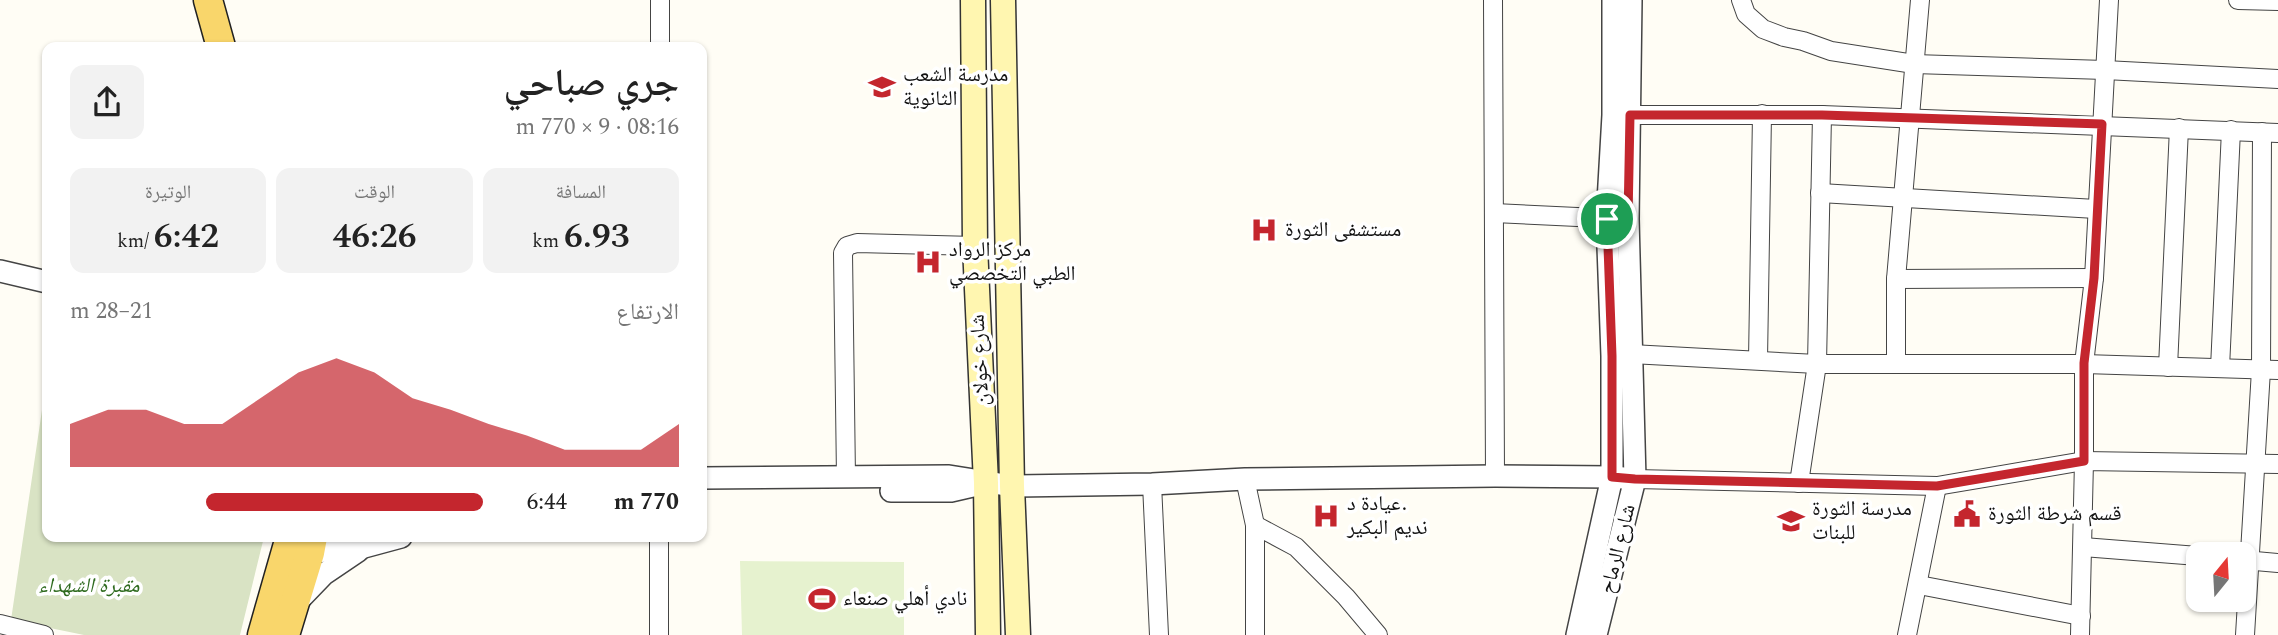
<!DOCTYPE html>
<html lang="ar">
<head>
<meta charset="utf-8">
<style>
  :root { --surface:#fff; --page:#f2f2f2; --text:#222; --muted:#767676; --accent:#c4262e }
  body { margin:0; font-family:Spectral,"Noto Naskh Arabic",serif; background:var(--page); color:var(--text); direction:rtl; height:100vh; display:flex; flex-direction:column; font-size:26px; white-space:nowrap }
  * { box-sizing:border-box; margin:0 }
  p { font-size:23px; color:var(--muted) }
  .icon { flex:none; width:38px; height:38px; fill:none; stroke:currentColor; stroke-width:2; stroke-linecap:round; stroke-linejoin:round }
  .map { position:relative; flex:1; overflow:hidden; direction:ltr }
  .panel { position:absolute; left:42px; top:42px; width:665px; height:500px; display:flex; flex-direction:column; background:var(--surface); border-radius:14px; box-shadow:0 2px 5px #0004; direction:rtl }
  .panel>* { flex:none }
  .needle { width:46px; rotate:18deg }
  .tools { position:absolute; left:2186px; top:542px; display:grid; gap:14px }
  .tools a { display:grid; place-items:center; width:70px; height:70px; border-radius:14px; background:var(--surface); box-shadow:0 2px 5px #0004; font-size:35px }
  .pin { position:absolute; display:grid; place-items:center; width:60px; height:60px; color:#fff; margin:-30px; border:4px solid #fff; border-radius:50%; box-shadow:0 2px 7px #0007 }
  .round { display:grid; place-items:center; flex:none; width:74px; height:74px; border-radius:14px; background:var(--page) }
  .head { display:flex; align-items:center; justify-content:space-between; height:119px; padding:0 28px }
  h1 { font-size:38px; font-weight:600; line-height:52px }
  .figures { display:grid; grid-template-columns:repeat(3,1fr); gap:10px; height:119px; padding:7px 28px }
  .figures div { display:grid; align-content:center; border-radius:14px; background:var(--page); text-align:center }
  .figures b { font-size:35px; font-weight:600 }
  .figures small { font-size:19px; font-weight:400 }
  .figures p { font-size:19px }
  .chart { height:196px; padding:14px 28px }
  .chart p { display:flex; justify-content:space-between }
  .chart svg { width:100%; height:126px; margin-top:7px; fill:var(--accent); opacity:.7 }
  ul { padding:0 28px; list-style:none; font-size:23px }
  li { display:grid; grid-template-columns:112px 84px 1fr; align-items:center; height:52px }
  li i { height:18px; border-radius:9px; background:var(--accent) }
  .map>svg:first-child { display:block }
  .cemetery { fill:#d9e3c4 }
  .pitch { fill:#e6f2cf }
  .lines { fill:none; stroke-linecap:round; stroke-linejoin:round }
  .minor-casing { stroke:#444; stroke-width:20 }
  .tertiary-casing { stroke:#444; stroke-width:24 }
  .secondary-casing { stroke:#333; stroke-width:27 }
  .primary-casing { stroke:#222; stroke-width:31 }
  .minor { stroke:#fff; stroke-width:18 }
  .tertiary { stroke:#fff; stroke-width:21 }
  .secondary { stroke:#fff6b0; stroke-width:24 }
  .primary { stroke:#f9d66b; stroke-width:28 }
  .route-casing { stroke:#fff; stroke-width:14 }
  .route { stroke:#c4262e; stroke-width:9 }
  .labels { text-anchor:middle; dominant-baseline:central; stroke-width:7; stroke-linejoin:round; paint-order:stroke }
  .poi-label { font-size:21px; fill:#111; stroke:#fff; text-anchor:start }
  .street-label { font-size:21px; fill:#111; stroke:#fff }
  .park-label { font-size:21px; font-style:italic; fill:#2f6b1f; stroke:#fff }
</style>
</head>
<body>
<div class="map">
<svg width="2278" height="635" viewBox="0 0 2278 635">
  <rect width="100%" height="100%" fill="#fffdf5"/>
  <path class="cemetery" d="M 47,376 L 47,537 L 264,537 L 240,635 L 84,635 L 11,620 Z"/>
  <path class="pitch" d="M 740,561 L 904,562 L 904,635 L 742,635 Z"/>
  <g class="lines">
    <defs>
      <g id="minor">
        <path d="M 1493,0 L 1495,476"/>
        <path d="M 1741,0 L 1746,14 L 1763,29 L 1784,37 L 1803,41 L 1831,51 L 1914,64 L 2105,70 L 2278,79"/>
        <path d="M 2238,0 L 2278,1"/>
        <path d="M 660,47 L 660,0"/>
        <path d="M 1630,115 L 1822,115 L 2278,133"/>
        <path d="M 1820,193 L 2096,209"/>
        <path d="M 1494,213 L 1620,219"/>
        <path d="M 1896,279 L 2094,278"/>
        <path d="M 1631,354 L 1817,364 L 2084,364 L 2278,370"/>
        <path d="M 1758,360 L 1762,114"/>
        <path d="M 1896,364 L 1896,279 L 1920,0"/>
        <path d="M 2168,367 L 2179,128"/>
        <path d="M 2220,368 L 2231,130"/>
        <path d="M 846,478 L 843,253 L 847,246 L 857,243 L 975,246"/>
        <path d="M 1245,479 L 1255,525 L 1255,635"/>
        <path d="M 1635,479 L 1937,486 L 2084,461 L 2278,464"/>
        <path d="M 1799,483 L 1817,364 L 1822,115"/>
        <path d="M 1152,484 L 1159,635"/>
        <path d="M 1255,525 L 1296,547 L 1346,597 L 1378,635"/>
        <path d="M 2083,547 L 2198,556"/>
        <path d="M 2244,560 L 2278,563"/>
        <path d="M 1919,585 L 2081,616"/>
        <path d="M 0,624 L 44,635"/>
        <path d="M 659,635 L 659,537"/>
        <path d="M 1907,635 L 1937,486"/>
        <path d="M 2080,635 L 2084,461 L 2084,364 L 2094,278 L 2109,0"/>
        <path d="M 2245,635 L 2261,370 L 2262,132"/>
      </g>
      <g id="tertiary">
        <path d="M 0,271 L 47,282"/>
        <path d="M 702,478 L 949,476 L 1012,486 L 1152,484 L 1245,479 L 1495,476 L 1612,477 L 1635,479"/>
        <path d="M 891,491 L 951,491 L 977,485"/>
        <path d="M 297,554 L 364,547 L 401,537"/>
        <path d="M 297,602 L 324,574 L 358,551"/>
        <path d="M 1577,635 L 1612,477 L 1612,356 L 1607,219 L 1613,115 L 1613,0"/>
        <path d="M 1596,635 L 1635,479 L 1628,219 L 1631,0"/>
      </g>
      <g id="secondary">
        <path d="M 973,0 L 975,246 L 986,483 L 988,635"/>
        <path d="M 1003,0 L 1012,486 L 1018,635"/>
      </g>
      <g id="primary">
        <path d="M 208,0 L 221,47"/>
        <path d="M 262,635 L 290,537"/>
        <path d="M 285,635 L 310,553 L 313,537"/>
      </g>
    </defs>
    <use href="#minor" class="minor-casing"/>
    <use href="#tertiary" class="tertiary-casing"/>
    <use href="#secondary" class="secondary-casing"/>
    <use href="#primary" class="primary-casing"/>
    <use href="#minor" class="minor"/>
    <use href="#tertiary" class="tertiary"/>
    <use href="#secondary" class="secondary"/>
    <use href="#primary" class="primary"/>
  </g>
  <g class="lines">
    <defs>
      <path id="route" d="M 1630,115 L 1822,115 L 2102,124 L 2094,278 L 2084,363 L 2084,461 L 1937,486 L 1635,479 L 1612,477 L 1612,356 L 1607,219 L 1628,219 Z"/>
    </defs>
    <use href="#route" class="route-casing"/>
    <use href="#route" class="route"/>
  </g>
  <defs>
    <symbol id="school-bare" viewBox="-9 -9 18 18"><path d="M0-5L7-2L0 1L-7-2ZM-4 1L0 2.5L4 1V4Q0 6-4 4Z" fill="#c4262e" stroke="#fff" stroke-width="2.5" paint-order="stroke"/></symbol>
    <symbol id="hospital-bare" viewBox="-9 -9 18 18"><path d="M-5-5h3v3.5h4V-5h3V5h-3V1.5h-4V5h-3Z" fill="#c4262e" stroke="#fff" stroke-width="2.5" paint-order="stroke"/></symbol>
    <symbol id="civic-bare" viewBox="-9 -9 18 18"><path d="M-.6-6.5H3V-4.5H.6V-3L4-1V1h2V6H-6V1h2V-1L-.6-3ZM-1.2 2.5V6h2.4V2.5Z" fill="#c4262e" stroke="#fff" stroke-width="2.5" paint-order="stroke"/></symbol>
    <symbol id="stadium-bare" viewBox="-9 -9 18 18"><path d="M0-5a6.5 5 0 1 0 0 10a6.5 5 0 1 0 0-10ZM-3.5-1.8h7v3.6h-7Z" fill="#c4262e" stroke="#fff" stroke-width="2.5" paint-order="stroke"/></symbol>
  </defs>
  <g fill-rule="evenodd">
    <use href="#school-bare" x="863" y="68" width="38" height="38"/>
    <use href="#hospital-bare" x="1245" y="211" width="38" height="38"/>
    <use href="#hospital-bare" x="909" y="243" width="38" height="38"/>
    <use href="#civic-bare" x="1948" y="495" width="38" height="38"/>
    <use href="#hospital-bare" x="1307" y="497" width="38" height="38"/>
    <use href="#school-bare" x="1772" y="502" width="38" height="38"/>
    <use href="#stadium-bare" x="803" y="580" width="38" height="38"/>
  </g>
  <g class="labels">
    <g class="poi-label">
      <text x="903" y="75">مدرسة الشعب<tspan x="903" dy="24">الثانوية</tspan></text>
      <text x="1285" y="230">مستشفى الثورة</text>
      <text x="949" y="250">مركز الرواد<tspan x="949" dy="24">الطبي التخصصي</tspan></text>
      <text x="1347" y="504">عيادة د.<tspan x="1347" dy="24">نديم البكير</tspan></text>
      <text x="1812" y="509">مدرسة الثورة<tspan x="1812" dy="24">للبنات</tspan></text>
      <text x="1988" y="514">قسم شرطة الثورة</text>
      <text x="843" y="599">نادي أهلي صنعاء</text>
    </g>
    <g class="street-label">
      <text transform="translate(980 360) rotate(-93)">شارع خولان</text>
      <text transform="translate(1618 549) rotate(-76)">شارع الرماح</text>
    </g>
    <g class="park-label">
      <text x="89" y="586">مقبرة الشهداء</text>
    </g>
  </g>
</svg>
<div class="tools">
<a><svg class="needle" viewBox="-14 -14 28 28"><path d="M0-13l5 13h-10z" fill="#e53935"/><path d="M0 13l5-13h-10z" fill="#767676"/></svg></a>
</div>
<div class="pin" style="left:1607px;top:219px;background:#1e9e55"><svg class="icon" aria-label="arrive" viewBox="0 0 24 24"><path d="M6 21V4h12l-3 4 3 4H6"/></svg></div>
<section class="panel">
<div class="head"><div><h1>جري صباحي</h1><p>08:16 · 9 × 770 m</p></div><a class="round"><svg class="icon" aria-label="share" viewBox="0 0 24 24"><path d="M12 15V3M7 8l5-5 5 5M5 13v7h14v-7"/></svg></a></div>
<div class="figures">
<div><p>المسافة</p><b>6.93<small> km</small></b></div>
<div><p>الوقت</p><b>46:26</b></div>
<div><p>الوتيرة</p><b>6:42<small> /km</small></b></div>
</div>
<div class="chart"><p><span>الارتفاع</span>21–28 m</p>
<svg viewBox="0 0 160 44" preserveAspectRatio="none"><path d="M0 44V29L10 24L20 24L30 29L40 29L50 20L60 11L70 6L80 11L90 20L100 24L110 29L120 33L130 38L140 38L150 38L160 29V44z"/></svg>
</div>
<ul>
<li><b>770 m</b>6:44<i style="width:67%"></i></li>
</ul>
</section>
</div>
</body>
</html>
